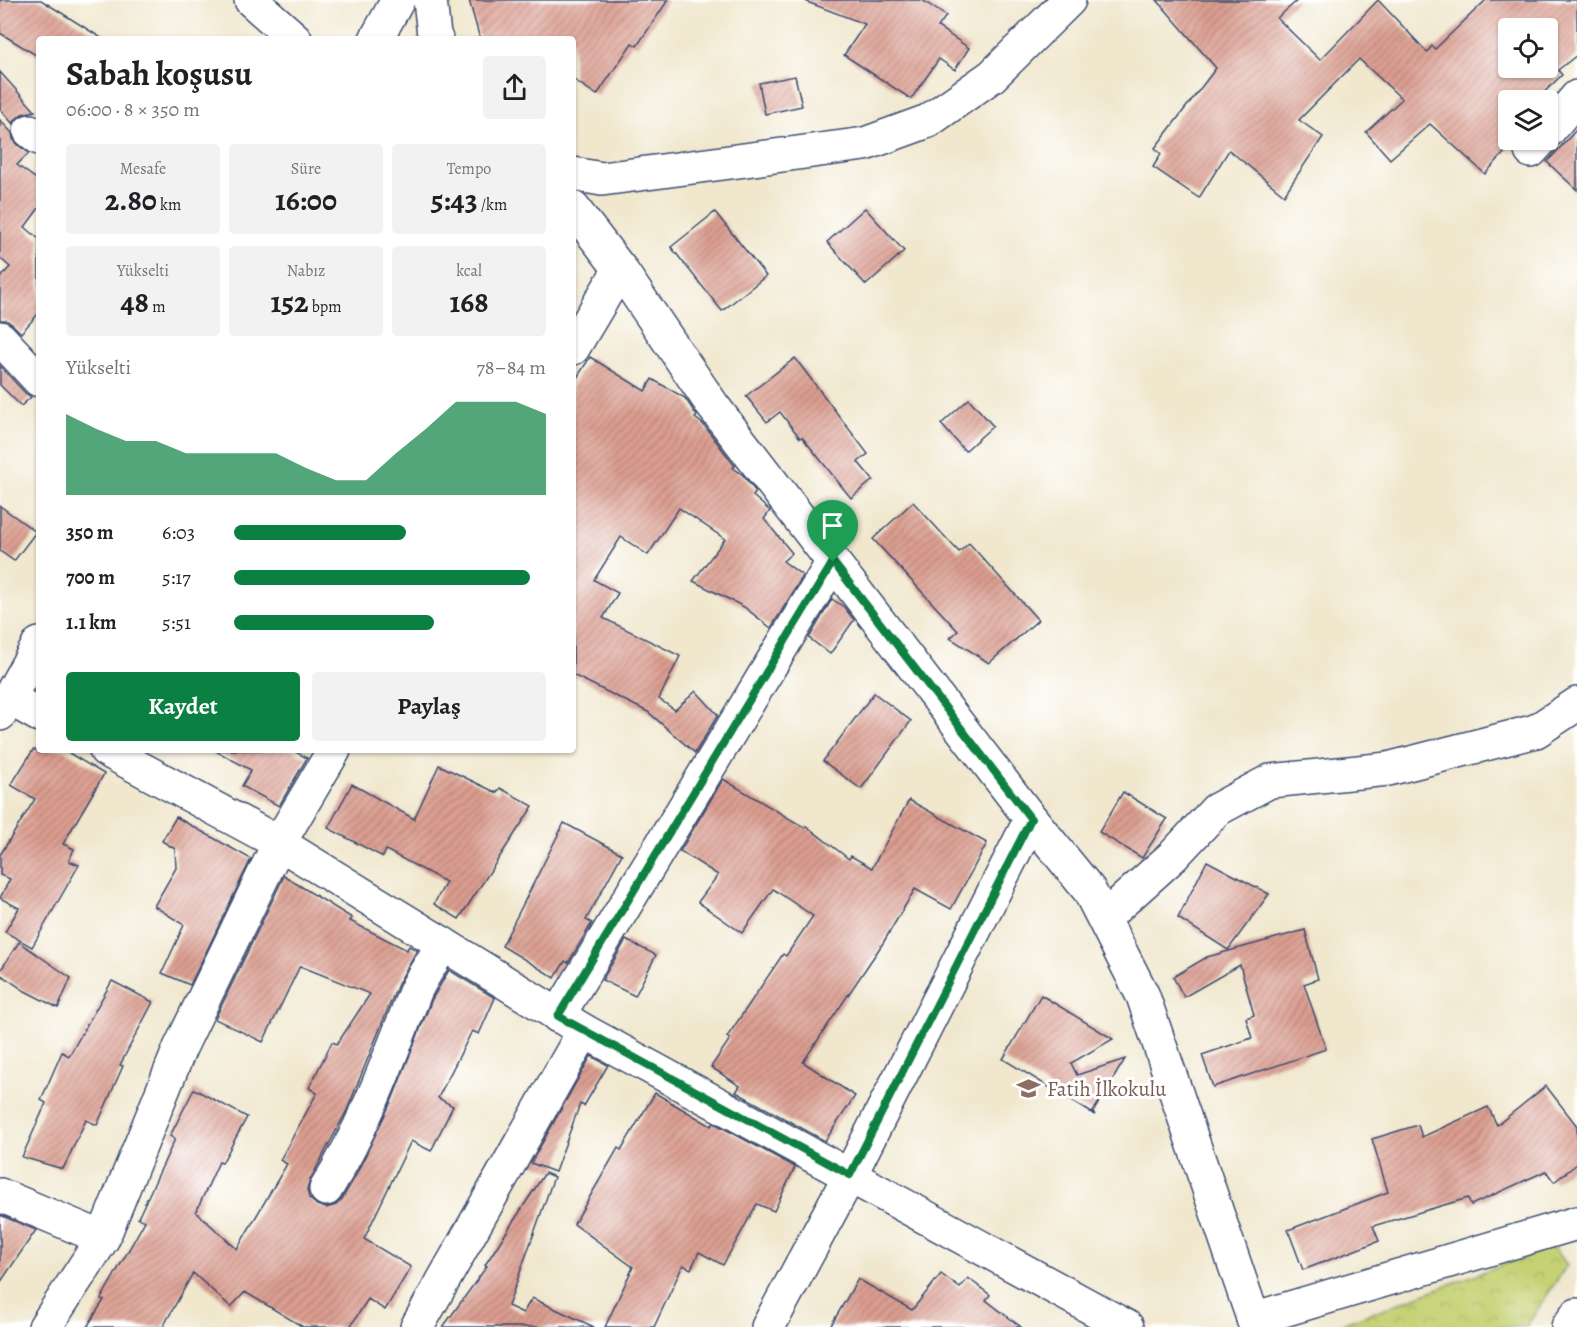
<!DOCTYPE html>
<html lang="tr">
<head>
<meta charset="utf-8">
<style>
  :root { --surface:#fff; --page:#f2f2f2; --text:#202124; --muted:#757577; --accent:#0b8043 }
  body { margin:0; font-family:Alegreya,serif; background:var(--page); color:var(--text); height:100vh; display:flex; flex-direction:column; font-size:22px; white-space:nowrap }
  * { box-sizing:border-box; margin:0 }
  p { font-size:20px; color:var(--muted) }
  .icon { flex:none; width:33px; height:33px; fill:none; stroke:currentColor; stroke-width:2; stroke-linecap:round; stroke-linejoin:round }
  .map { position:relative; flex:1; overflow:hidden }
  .panel { position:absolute; left:36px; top:36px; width:540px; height:717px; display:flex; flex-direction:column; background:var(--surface); border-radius:6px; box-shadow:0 2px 4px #0004 }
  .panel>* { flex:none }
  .controls { position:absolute; left:1498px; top:18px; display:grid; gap:12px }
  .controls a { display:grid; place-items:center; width:60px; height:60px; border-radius:6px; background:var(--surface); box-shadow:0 2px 4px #0004; font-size:30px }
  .pin { position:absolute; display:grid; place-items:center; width:51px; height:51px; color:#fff; margin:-62px -26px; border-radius:50% 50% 50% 0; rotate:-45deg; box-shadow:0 0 6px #0007 }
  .pin .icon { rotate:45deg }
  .round { display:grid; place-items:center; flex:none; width:63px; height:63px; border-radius:6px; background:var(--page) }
  .overview { display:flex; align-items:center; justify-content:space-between; height:102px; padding:0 30px }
  h1 { font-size:33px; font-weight:600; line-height:45px }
  .figures { display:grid; grid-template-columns:repeat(3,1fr); gap:9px; height:102px; padding:6px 30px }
  .figures div { display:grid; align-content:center; border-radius:6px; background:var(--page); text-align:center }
  .figures b { font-size:30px; font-weight:600 }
  .figures small { font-size:16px; font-weight:400 }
  .figures p { font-size:16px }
  .chart { height:168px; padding:12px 30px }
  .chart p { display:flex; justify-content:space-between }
  .chart svg { width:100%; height:108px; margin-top:6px; fill:var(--accent); opacity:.7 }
  .button { display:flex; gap:12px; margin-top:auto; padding:12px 30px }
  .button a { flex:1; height:69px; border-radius:6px; background:var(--accent); color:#fff; font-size:24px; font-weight:600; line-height:69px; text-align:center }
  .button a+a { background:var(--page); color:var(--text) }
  ul { padding:0 30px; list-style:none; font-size:20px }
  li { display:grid; grid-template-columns:96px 72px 1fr; align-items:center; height:45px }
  li i { height:15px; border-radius:8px; background:var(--accent) }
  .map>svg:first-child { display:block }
  .park { fill:url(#park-crowns); stroke:#708068; stroke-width:1.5 }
  .building { fill:url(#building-hatch); fill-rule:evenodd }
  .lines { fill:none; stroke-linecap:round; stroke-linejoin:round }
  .minor-casing { stroke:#3b4b6f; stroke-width:36 }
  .minor { stroke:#fff; stroke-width:33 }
  .route-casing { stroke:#fff; stroke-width:12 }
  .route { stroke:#0b8043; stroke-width:8 }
  .labels { text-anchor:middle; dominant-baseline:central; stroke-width:6; stroke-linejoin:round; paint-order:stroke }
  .education-label { font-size:21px; fill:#785e54; stroke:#fff; text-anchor:start }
</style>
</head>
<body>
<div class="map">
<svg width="1577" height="1327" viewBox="0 0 1577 1327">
  <defs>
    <pattern id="park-crowns" width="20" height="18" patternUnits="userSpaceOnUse" patternTransform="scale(1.5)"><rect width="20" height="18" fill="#c5d172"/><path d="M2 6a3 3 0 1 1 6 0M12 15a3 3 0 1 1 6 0" fill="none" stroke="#a9b465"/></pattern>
    <pattern id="building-hatch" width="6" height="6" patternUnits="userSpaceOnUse" patternTransform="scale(1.5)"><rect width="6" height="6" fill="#dc9e90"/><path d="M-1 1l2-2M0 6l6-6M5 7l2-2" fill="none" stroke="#b28179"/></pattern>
  </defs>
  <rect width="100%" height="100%" fill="#fff"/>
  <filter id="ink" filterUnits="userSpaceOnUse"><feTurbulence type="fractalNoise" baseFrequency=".0167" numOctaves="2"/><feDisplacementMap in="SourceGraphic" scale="12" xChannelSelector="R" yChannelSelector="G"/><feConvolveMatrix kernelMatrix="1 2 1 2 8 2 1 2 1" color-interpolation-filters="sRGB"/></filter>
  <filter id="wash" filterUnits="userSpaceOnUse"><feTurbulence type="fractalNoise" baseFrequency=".008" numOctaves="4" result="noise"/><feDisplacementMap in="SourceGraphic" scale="24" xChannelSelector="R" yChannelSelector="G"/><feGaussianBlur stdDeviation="1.35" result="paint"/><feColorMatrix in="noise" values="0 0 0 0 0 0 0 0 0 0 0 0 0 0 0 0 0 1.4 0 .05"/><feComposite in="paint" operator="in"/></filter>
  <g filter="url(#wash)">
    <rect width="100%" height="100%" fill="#f0e7cd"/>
    <path class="park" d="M 1553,1246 L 1567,1265 L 1526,1327 L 1334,1327 Z"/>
    <g id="blocks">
      <g class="building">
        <path d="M 0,0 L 41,0 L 103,39 L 39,39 L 39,57 L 0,33 Z"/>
        <path d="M 469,0 L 668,0 L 637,46 L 632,43 L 597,95 L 573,79 L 573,39 L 480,39 Z"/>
        <path d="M 807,0 L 922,0 L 946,16 L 938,27 L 969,48 L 955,70 L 939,59 L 911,99 L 844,55 L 865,24 L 807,2 Z"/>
        <path d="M 1157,0 L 1298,0 L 1277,18 L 1320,60 L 1378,0 L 1427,52 L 1432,46 L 1435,49 L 1486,0 L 1577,0 L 1577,55 L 1558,70 L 1562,75 L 1536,100 L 1509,100 L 1509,140 L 1515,141 L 1485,174 L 1430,124 L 1390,159 L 1366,132 L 1402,99 L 1359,59 L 1299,120 L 1323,137 L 1284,195 L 1229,150 L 1199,198 L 1153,167 L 1161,154 L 1155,148 L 1216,68 ZM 1509,28 L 1548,28 L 1548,68 L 1509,68 Z"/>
        <path d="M 0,72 L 35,111 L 22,114 L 16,119 L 13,124 L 0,109 Z"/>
        <path d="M 795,76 L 802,106 L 765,114 L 759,83 Z"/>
        <path d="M 0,120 L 12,133 L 13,139 L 18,145 L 29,153 L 17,165 L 39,181 L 39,208 L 25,227 L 39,239 L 39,313 L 21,333 L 13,325 L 6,320 L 0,320 L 0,278 L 10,267 L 1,259 L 0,261 Z"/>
        <path d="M 1577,129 L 1577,190 L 1547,162 Z"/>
        <path d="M 865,208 L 904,251 L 866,285 L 827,242 Z"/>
        <path d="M 715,212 L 766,276 L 722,311 L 671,247 Z"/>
        <path d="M 590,357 L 645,391 L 652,379 L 685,398 L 697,416 L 695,418 L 703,424 L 735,466 L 733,468 L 743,475 L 756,492 L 753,496 L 770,511 L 764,519 L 792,553 L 783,561 L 803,576 L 771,628 L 744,607 L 693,581 L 725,539 L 679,508 L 648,555 L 621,537 L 594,580 L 618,593 L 603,618 L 680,656 L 659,699 L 675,710 L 696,691 L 718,715 L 695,753 L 648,712 L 573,675 L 573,384 Z"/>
        <path d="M 795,358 L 868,454 L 858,462 L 873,480 L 851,498 L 802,437 L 800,438 L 780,412 L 767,422 L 746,396 Z"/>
        <path d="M 0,366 L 25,393 L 31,397 L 21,406 L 0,385 Z"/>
        <path d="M 969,399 L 993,426 L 965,451 L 941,424 Z"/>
        <path d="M 913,502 L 959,552 L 969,543 L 1038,620 L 989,663 L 950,638 L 958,631 L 873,539 Z"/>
        <path d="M 0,506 L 36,532 L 14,561 L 0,551 Z"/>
        <path d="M 832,599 L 844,607 L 854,620 L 830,654 L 809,638 Z"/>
        <path d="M 874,693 L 911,721 L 861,789 L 823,761 Z"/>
        <path d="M 33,750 L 64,750 L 104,774 L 63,844 L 74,849 L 69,861 L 79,865 L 32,947 L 5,932 L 19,908 L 0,898 L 10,879 L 0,875 L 0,855 L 35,799 L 11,785 Z"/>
        <path d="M 214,750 L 292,750 L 307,758 L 279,806 L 242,786 L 251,770 Z"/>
        <path d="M 439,765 L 497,793 L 500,788 L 533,806 L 459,919 L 434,904 L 446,882 L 386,850 L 383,857 L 328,828 L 352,784 L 414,819 Z"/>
        <path d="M 723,779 L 805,828 L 806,826 L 849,859 L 851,856 L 872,868 L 909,800 L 987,843 L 951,909 L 915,889 L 883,943 L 803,1062 L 855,1096 L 825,1141 L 736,1092 L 740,1086 L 711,1067 L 730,1039 L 727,1037 L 783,954 L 786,956 L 813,916 L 773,889 L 742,933 L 698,902 L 718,875 L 680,851 Z"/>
        <path d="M 1123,792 L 1167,819 L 1142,858 L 1099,832 Z"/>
        <path d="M 176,817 L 251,859 L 190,985 L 162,973 L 184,925 L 154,906 L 176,868 L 175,849 L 162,841 Z"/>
        <path d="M 564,823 L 622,854 L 586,920 L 592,923 L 568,963 L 565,961 L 555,978 L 502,946 Z"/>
        <path d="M 1207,861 L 1269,894 L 1228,950 L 1178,918 Z"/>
        <path d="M 284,876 L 352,918 L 350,921 L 407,950 L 409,946 L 417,950 L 398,984 L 347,1110 L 310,1180 L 307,1189 L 309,1198 L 317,1205 L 326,1208 L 336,1205 L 342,1199 L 356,1175 L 392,1100 L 432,999 L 449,970 L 495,998 L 479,1034 L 472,1031 L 438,1098 L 453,1106 L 431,1151 L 411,1141 L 364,1239 L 411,1267 L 385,1310 L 368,1299 L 350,1327 L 303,1327 L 245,1292 L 231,1307 L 193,1273 L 163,1327 L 87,1327 L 104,1300 L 101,1299 L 145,1221 L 138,1218 L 175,1139 L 170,1136 L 194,1089 L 247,1117 L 222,1163 L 219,1162 L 196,1212 L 237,1249 L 287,1164 L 280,1160 L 317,1093 L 309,1088 L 332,1042 L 337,1044 L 370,994 L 300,966 L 263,1042 L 215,1019 Z"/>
        <path d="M 1305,930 L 1318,979 L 1304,984 L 1326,1049 L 1213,1087 L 1202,1055 L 1252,1038 L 1246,1018 L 1254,1015 L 1240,965 L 1184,997 L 1173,977 L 1207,957 Z"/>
        <path d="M 626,940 L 656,955 L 635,996 L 602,980 Z"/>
        <path d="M 19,942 L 71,978 L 58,1008 L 25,991 L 0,974 L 0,971 Z"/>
        <path d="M 112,981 L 153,1002 L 120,1065 L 123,1066 L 97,1125 L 86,1120 L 63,1169 L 22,1157 L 46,1103 L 41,1100 L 62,1052 L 69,1056 Z"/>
        <path d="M 1041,995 L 1113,1039 L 1071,1063 L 1077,1075 L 1125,1059 L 1093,1112 L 1095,1115 L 1003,1059 Z"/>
        <path d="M 591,1056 L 608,1065 L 584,1106 L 580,1104 L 555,1172 L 531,1163 Z"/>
        <path d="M 1546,1086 L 1577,1126 L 1577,1164 L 1554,1182 L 1546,1171 L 1471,1205 L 1468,1198 L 1373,1226 L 1379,1241 L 1303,1270 L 1288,1230 L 1388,1192 L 1372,1139 L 1418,1125 L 1422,1137 L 1488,1107 L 1497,1125 Z"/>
        <path d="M 655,1093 L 711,1126 L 714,1123 L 795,1167 L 774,1211 L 757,1204 L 723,1265 L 699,1252 L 691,1269 L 683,1265 L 654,1327 L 605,1327 L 633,1267 L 574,1224 L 618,1148 L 621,1150 Z"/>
        <path d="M 545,1173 L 554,1177 L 508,1306 L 523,1313 L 532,1298 L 594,1327 L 443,1327 L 487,1266 L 485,1265 Z"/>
        <path d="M 0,1215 L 36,1230 L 0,1283 Z"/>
        <path d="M 941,1274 L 960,1288 L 968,1278 L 990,1295 L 986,1300 L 1021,1327 L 830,1327 L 858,1279 L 912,1310 Z"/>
      </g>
    </g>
  </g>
  <g filter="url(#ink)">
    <use href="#blocks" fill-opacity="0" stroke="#3b4b6f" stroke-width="1.5"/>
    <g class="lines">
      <defs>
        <g id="minor">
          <path d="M 251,0 L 295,39"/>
          <path d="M 430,0 L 434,35 L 436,39"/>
          <path d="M 376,39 L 398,0"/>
          <path d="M 30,131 L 39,138"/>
          <path d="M 1548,131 L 1577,97"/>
          <path d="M 1531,151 L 1541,140"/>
          <path d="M 573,174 L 602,179 L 865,144 L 928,121 L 992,76 L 1069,0"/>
          <path d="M 573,208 L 620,269 L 713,406 L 1031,819 L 1089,890 L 1143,996 L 1256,1327"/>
          <path d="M 0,338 L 39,380"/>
          <path d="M 573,348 L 620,269"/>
          <path d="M 9,698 L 39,715"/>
          <path d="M 0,714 L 39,644"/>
          <path d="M 106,750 L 279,843 L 584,1031 L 1127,1327"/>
          <path d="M 1104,918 L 1173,856 L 1216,810 L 1270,781 L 1388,769 L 1536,731 L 1577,704"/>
          <path d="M 558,1016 L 833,562"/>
          <path d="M 326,1189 C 364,1128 389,1059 415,992 C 422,976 434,960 443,944"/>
          <path d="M 0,1195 L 103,1238"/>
          <path d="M 1253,1319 L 1577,1223"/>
          <path d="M 45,1327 L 103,1238 L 180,1048 L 279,843 L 334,750"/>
          <path d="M 417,1327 L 584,1031"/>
          <path d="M 768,1327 L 850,1175 L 1031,819"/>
          <path d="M 1568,1327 L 1577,1315"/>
        </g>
      </defs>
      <use href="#minor" class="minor-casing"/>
      <use href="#minor" class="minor"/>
    </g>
  </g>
  <g class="lines" filter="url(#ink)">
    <defs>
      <path id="route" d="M 833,562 L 1031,819 L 850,1175 L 558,1016 Z"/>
    </defs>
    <use href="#route" class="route-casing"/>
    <use href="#route" class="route"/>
  </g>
  <defs>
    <symbol id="school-bare" viewBox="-9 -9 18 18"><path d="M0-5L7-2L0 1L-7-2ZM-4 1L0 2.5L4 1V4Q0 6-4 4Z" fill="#8d6e63" stroke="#fff" stroke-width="2.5" paint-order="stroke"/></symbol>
  </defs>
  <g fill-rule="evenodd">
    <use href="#school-bare" x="1012" y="1072" width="33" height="33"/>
  </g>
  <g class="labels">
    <g class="education-label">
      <text x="1047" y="1089">Fatih İlkokulu</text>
    </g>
  </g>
</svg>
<div class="controls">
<a><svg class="icon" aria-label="locate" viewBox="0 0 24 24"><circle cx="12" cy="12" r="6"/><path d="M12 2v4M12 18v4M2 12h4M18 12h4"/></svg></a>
<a><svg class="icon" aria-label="layers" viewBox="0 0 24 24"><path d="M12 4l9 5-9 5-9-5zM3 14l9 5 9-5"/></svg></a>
</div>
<div class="pin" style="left:833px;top:562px;background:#1e9e55"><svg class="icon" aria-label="arrive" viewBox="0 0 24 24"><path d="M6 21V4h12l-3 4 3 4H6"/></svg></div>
<section class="panel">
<div class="overview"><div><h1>Sabah koşusu</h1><p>06:00 · 8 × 350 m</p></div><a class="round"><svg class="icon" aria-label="share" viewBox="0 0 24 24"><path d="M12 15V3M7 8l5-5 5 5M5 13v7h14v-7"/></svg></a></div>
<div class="figures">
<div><p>Mesafe</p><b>2.80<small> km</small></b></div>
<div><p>Süre</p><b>16:00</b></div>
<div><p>Tempo</p><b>5:43<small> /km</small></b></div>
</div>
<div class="figures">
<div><p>Yükselti</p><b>48<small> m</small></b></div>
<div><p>Nabız</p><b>152<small> bpm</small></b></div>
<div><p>kcal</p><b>168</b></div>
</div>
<div class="chart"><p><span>Yükselti</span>78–84 m</p>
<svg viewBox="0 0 160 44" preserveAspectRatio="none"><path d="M0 44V11L10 17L20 22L30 22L40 27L50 27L60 27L70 27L80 33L90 38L100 38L110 27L120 17L130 6L140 6L150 6L160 11V44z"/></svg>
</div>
<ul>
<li><b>350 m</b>6:03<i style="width:55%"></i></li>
<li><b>700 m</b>5:17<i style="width:95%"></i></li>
<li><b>1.1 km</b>5:51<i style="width:64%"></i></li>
</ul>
<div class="button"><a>Kaydet</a><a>Paylaş</a></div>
</section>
</div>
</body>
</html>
